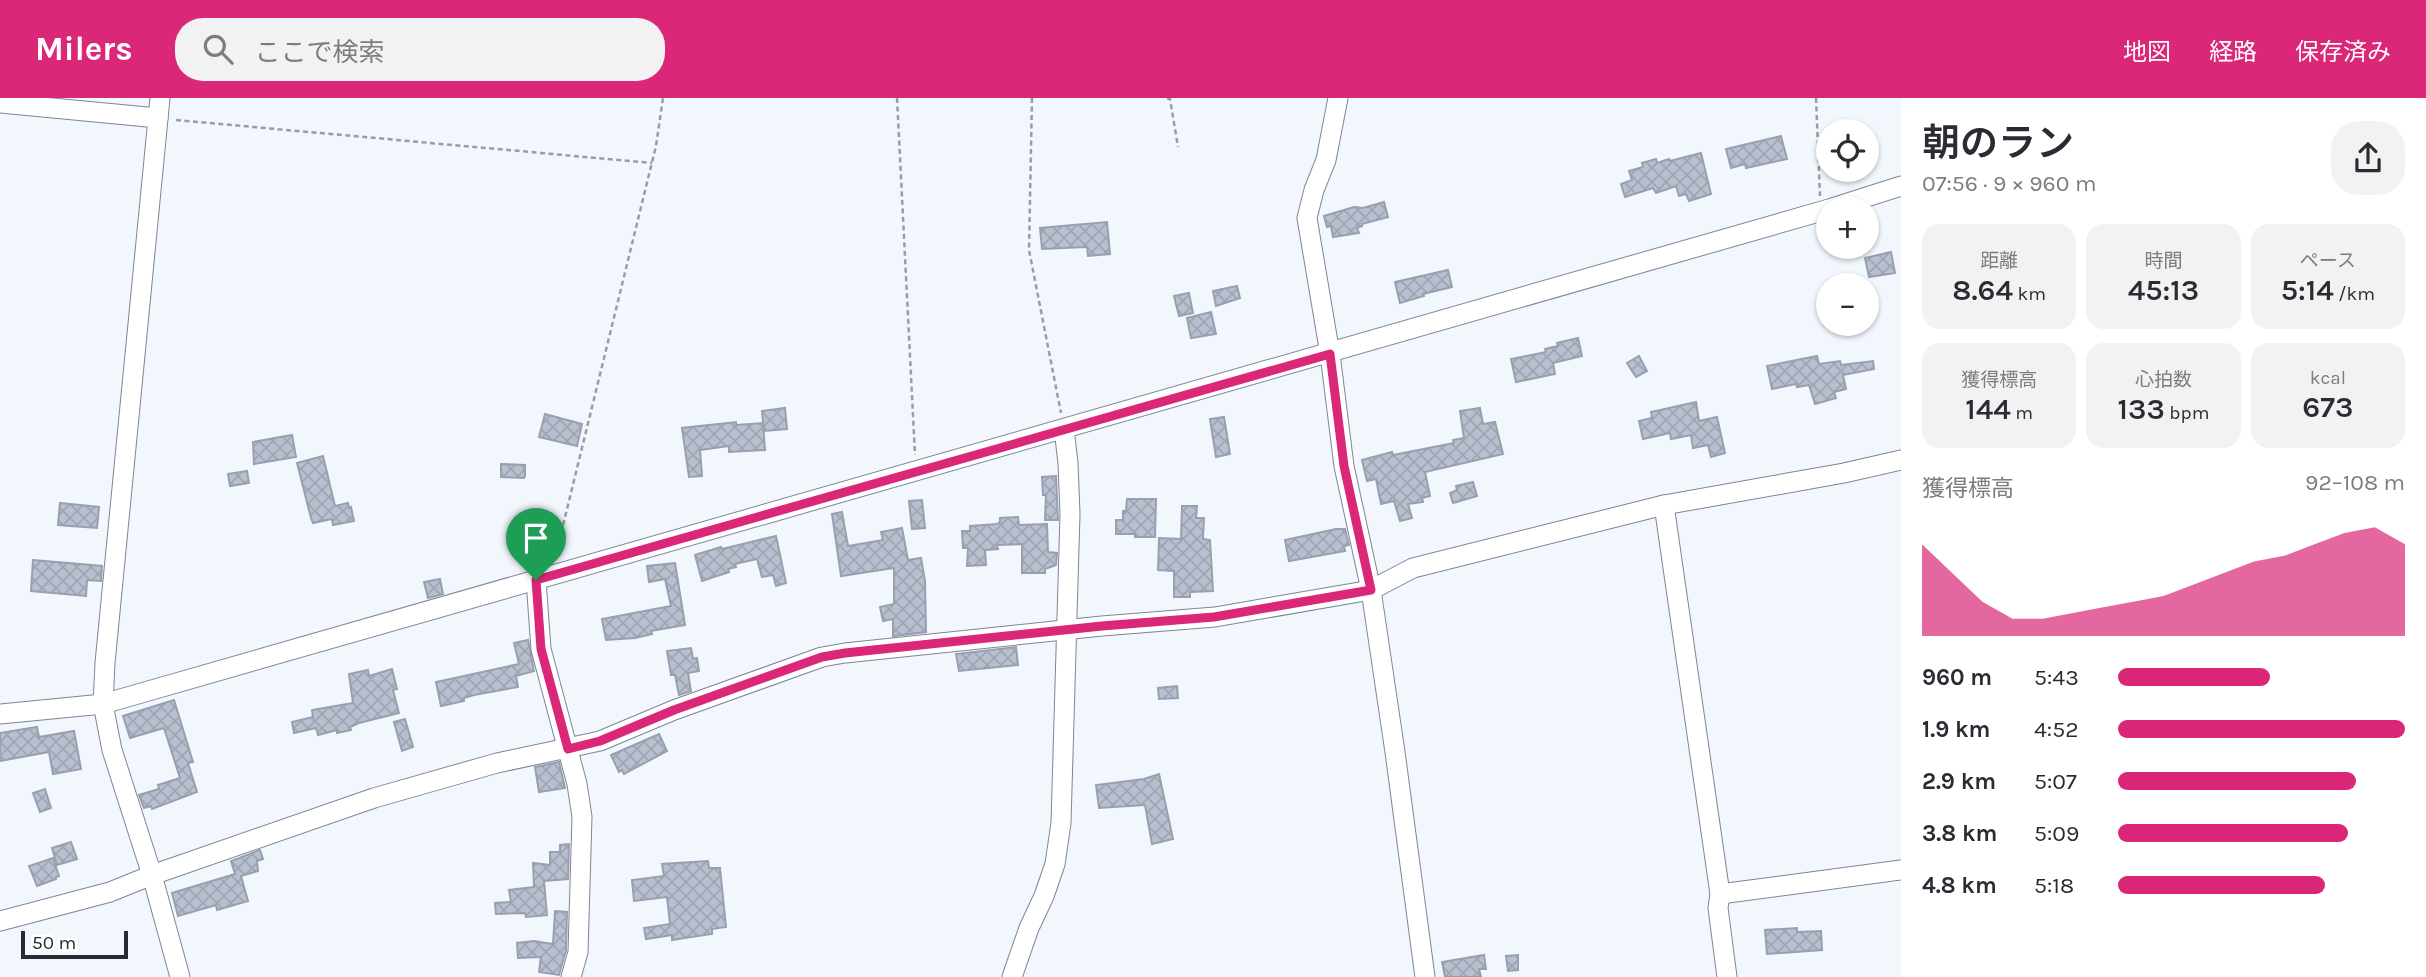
<!DOCTYPE html>
<html lang="ja">
<head>
<meta charset="utf-8">
<style>
  :root { --surface:#fff; --page:#f2f2f3; --text:#2b2b33; --muted:#7c7c81; --accent:#db2777 }
  body { margin:0; font-family:Karla,"Noto Sans JP",sans-serif; background:var(--page); color:var(--text); height:100vh; display:flex; flex-direction:column; font-size:26px; white-space:nowrap }
  * { box-sizing:border-box; margin:0 }
  p { font-size:23px; color:var(--muted) }
  .icon { flex:none; width:38px; height:38px; fill:none; stroke:currentColor; stroke-width:2; stroke-linecap:round; stroke-linejoin:round }
  .map { position:relative; flex:1; overflow:hidden }
  .drawer { display:flex; flex-direction:column; background:var(--surface); width:525px }
  .drawer>* { flex:none }
  .buttons { position:absolute; left:1816px; top:21px; display:grid; gap:14px }
  .buttons a { display:grid; place-items:center; width:63px; height:63px; border-radius:50%; background:var(--surface); box-shadow:0 2px 5px #0004; font-size:35px }
  .scale { position:absolute; left:21px; bottom:18px; width:107px; box-sizing:border-box; padding-left:7px; border:4px solid #272a30; border-top:0; font-size:19px; line-height:24px; white-space:nowrap; color:#272a30; -webkit-text-stroke:5px #fff; paint-order:stroke }
  .pin { position:absolute; display:grid; place-items:center; width:60px; height:60px; color:#fff; margin:-72px -30px; border-radius:50% 50% 50% 0; rotate:-45deg; box-shadow:0 0 7px #0007 }
  .pin .icon { rotate:45deg }
  .round { display:grid; place-items:center; flex:none; width:74px; height:74px; border-radius:28px; background:var(--page) }
  .head { display:flex; align-items:center; justify-content:space-between; height:119px; padding:0 21px }
  h1 { font-size:38px; font-weight:600; line-height:52px }
  .metrics { display:grid; grid-template-columns:repeat(3,1fr); gap:10px; height:119px; padding:7px 21px }
  .metrics div { display:grid; align-content:center; border-radius:18px; background:var(--page); text-align:center }
  .metrics b { font-size:30px; font-weight:600 }
  .metrics small { font-size:19px; font-weight:400 }
  .metrics p { font-size:19px }
  .chart { height:196px; padding:14px 21px }
  .chart p { display:flex; justify-content:space-between }
  .chart svg { width:100%; height:126px; margin-top:7px; fill:var(--accent); opacity:.7 }
  ul { padding:0 21px; list-style:none; font-size:23px }
  li { display:grid; grid-template-columns:112px 84px 1fr; align-items:center; height:52px }
  li i { height:18px; border-radius:9px; background:var(--accent) }
  header { display:flex; align-items:center; gap:42px; box-sizing:border-box; height:98px; padding:0 35px; background:var(--accent); color:#fff }
  header strong { font-size:33px }
  nav { display:flex; gap:38px; margin-inline-start:auto; font-size:24px }
  .search { width:490px; height:63px; background:var(--page); display:flex; align-items:center; gap:18px; box-sizing:border-box; padding:0 24px; border-radius:28px; color:var(--muted); font-size:26px }
  main { display:flex; flex:1; min-height:0 }
  .map>svg:first-child { display:block }
  .building { fill:url(#building-cross-hatch); stroke:#98a0af; stroke-width:2 }
  .lines { fill:none; stroke-linecap:round; stroke-linejoin:round }
  .minor-casing { stroke:#7e8595; stroke-width:21 }
  .path { stroke:#999ca3; stroke-width:2.5; stroke-dasharray:5 3.5; stroke-linecap:butt }
  .minor { stroke:#fff; stroke-width:19 }
  .route-casing { stroke:#fff; stroke-width:14 }
  .route { stroke:#db2777; stroke-width:9 }
</style>
</head>
<body>
<header>
<strong>Milers</strong>
<div class="search"><svg class="icon" aria-label="search" viewBox="0 0 24 24"><circle cx="10" cy="10" r="6"/><path d="M15 15l6 6"/></svg>ここで検索</div>
<nav><a>地図</a><a>経路</a><a>保存済み</a></nav>
</header>
<main>
<div class="map">
<svg width="1901" height="879" viewBox="0 0 1901 879">
  <defs>
    <pattern id="building-cross-hatch" width="8" height="8" patternUnits="userSpaceOnUse" patternTransform="scale(1.75)"><rect width="8" height="8" fill="#b8c0d0"/><path d="M0 0l8 8M0 8l8-8" fill="none" stroke="#9ea5b3"/></pattern>
  </defs>
  <rect width="100%" height="100%" fill="#f2f6fd"/>
  <g class="building">
    <path d="M 1781,38 L 1787,61 L 1746,70 L 1745,66 L 1731,70 L 1726,51 Z"/>
    <path d="M 1701,55 L 1711,96 L 1689,103 L 1686,96 L 1679,98 L 1676,88 L 1656,95 L 1653,90 L 1625,99 L 1621,86 L 1632,82 L 1629,73 L 1643,69 L 1642,65 L 1656,61 L 1657,65 L 1669,61 L 1670,63 Z"/>
    <path d="M 1384,104 L 1388,119 L 1362,126 L 1362,128 L 1357,130 L 1359,135 L 1333,139 L 1331,128 L 1327,129 L 1324,118 L 1354,109 L 1363,110 Z"/>
    <path d="M 1107,124 L 1110,156 L 1088,158 L 1087,149 L 1042,151 L 1040,130 Z"/>
    <path d="M 1891,154 L 1895,175 L 1869,179 L 1865,160 Z"/>
    <path d="M 1448,172 L 1452,189 L 1423,196 L 1424,198 L 1400,205 L 1395,184 Z"/>
    <path d="M 1237,188 L 1240,200 L 1216,208 L 1213,193 Z"/>
    <path d="M 1189,195 L 1193,215 L 1179,218 L 1174,198 Z"/>
    <path d="M 1211,214 L 1216,236 L 1191,240 L 1187,220 Z"/>
    <path d="M 1578,240 L 1582,258 L 1553,265 L 1555,276 L 1516,284 L 1511,261 L 1546,254 L 1545,251 L 1558,248 L 1557,245 Z"/>
    <path d="M 1639,258 L 1647,273 L 1636,279 L 1627,265 Z"/>
    <path d="M 1817,258 L 1819,266 L 1840,263 L 1841,267 L 1873,263 L 1874,271 L 1843,277 L 1846,291 L 1834,294 L 1836,300 L 1815,306 L 1809,287 L 1797,289 L 1796,286 L 1772,291 L 1767,268 Z"/>
    <path d="M 1696,304 L 1699,323 L 1717,319 L 1725,355 L 1711,359 L 1708,347 L 1693,350 L 1691,337 L 1671,341 L 1670,335 L 1643,341 L 1639,323 L 1652,320 L 1651,314 Z"/>
    <path d="M 785,310 L 787,331 L 764,333 L 762,313 Z"/>
    <path d="M 1480,310 L 1483,326 L 1495,324 L 1503,356 L 1425,374 L 1430,398 L 1422,400 L 1423,404 L 1408,406 L 1412,420 L 1400,423 L 1394,403 L 1381,406 L 1376,381 L 1367,383 L 1362,362 L 1392,354 L 1393,357 L 1454,345 L 1453,342 L 1464,340 L 1460,313 Z"/>
    <path d="M 545,316 L 582,326 L 577,348 L 539,339 Z"/>
    <path d="M 1224,319 L 1230,356 L 1216,359 L 1210,321 Z"/>
    <path d="M 736,324 L 736,327 L 763,325 L 765,352 L 729,354 L 729,348 L 700,352 L 702,378 L 689,379 L 682,330 Z"/>
    <path d="M 292,337 L 296,359 L 254,366 L 253,344 Z"/>
    <path d="M 323,358 L 335,408 L 348,405 L 349,410 L 351,409 L 354,423 L 333,427 L 332,421 L 313,425 L 311,420 L 297,365 Z"/>
    <path d="M 501,366 L 525,367 L 525,378 L 524,380 L 501,379 Z"/>
    <path d="M 247,373 L 249,385 L 230,388 L 228,376 Z"/>
    <path d="M 1056,378 L 1058,422 L 1045,422 L 1046,397 L 1043,397 L 1042,379 Z"/>
    <path d="M 1473,384 L 1477,398 L 1453,405 L 1450,395 L 1457,392 L 1456,388 Z"/>
    <path d="M 1127,401 L 1156,401 L 1155,439 L 1135,439 L 1135,436 L 1116,436 L 1116,422 L 1123,422 L 1123,413 L 1126,413 Z"/>
    <path d="M 922,402 L 925,430 L 912,431 L 909,403 Z"/>
    <path d="M 60,405 L 99,409 L 97,430 L 58,427 Z"/>
    <path d="M 1182,408 L 1197,408 L 1196,420 L 1204,420 L 1203,441 L 1210,442 L 1213,493 L 1190,494 L 1190,499 L 1174,499 L 1174,473 L 1158,472 L 1159,440 L 1181,441 Z"/>
    <path d="M 842,414 L 848,448 L 883,442 L 881,434 L 902,430 L 908,462 L 921,460 L 925,483 L 926,534 L 893,538 L 893,521 L 883,523 L 880,509 L 894,506 L 894,470 L 841,478 L 832,416 Z"/>
    <path d="M 1018,419 L 1019,427 L 1047,426 L 1048,454 L 1057,455 L 1056,467 L 1045,471 L 1045,475 L 1022,475 L 1022,446 L 997,447 L 998,451 L 985,452 L 986,467 L 967,468 L 968,450 L 963,450 L 962,433 L 970,433 L 970,428 L 997,426 L 1000,424 L 1000,420 Z"/>
    <path d="M 1336,431 L 1345,431 L 1349,447 L 1344,448 L 1345,453 L 1289,463 L 1285,442 Z"/>
    <path d="M 776,438 L 786,485 L 776,488 L 773,477 L 762,479 L 757,461 L 735,466 L 736,469 L 728,471 L 729,474 L 702,483 L 695,457 L 721,449 L 722,451 Z"/>
    <path d="M 33,462 L 102,468 L 101,483 L 87,482 L 86,498 L 31,493 Z"/>
    <path d="M 675,465 L 685,527 L 651,533 L 652,536 L 635,540 L 606,542 L 602,521 L 671,508 L 665,481 L 649,484 L 647,468 Z"/>
    <path d="M 440,481 L 443,496 L 428,500 L 424,484 Z"/>
    <path d="M 528,542 L 534,573 L 516,578 L 518,589 L 474,597 L 464,600 L 464,603 L 441,608 L 436,584 L 519,566 L 514,545 Z"/>
    <path d="M 1016,549 L 1018,567 L 959,573 L 956,556 Z"/>
    <path d="M 691,550 L 693,561 L 697,560 L 699,573 L 688,575 L 691,593 L 679,597 L 675,577 L 671,577 L 667,553 Z"/>
    <path d="M 392,571 L 397,591 L 393,592 L 399,615 L 359,625 L 350,629 L 351,632 L 337,635 L 337,632 L 318,637 L 316,630 L 294,635 L 292,624 L 313,619 L 312,612 L 353,605 L 349,576 L 368,572 L 369,578 Z"/>
    <path d="M 1177,588 L 1178,600 L 1159,601 L 1158,590 Z"/>
    <path d="M 174,602 L 193,664 L 188,665 L 197,694 L 152,711 L 151,708 L 144,710 L 139,697 L 159,691 L 158,687 L 180,680 L 164,630 L 130,640 L 123,618 Z"/>
    <path d="M 405,621 L 413,649 L 402,653 L 394,624 Z"/>
    <path d="M 37,629 L 39,639 L 74,633 L 81,671 L 53,676 L 49,654 L 0,663 L 0,635 Z"/>
    <path d="M 659,636 L 667,653 L 624,676 L 622,672 L 619,674 L 611,657 Z"/>
    <path d="M 559,664 L 565,690 L 539,694 L 535,669 Z"/>
    <path d="M 1159,676 L 1173,741 L 1152,746 L 1145,707 L 1099,710 L 1096,687 L 1144,681 Z"/>
    <path d="M 45,691 L 51,710 L 40,714 L 33,695 Z"/>
    <path d="M 71,744 L 77,761 L 57,767 L 52,750 Z"/>
    <path d="M 569,746 L 568,781 L 544,783 L 547,817 L 526,819 L 525,815 L 496,816 L 495,805 L 511,804 L 509,792 L 534,789 L 533,765 L 550,767 L 550,754 L 560,754 L 560,747 Z"/>
    <path d="M 260,752 L 263,761 L 257,763 L 258,773 L 241,778 L 248,803 L 217,812 L 216,807 L 178,818 L 172,795 L 235,776 L 231,763 Z"/>
    <path d="M 53,760 L 59,778 L 56,779 L 56,781 L 37,788 L 29,768 Z"/>
    <path d="M 708,763 L 709,770 L 720,770 L 726,829 L 712,831 L 712,836 L 691,839 L 672,842 L 672,837 L 646,841 L 644,830 L 670,826 L 667,799 L 634,803 L 632,782 L 664,778 L 662,766 Z"/>
    <path d="M 555,813 L 567,814 L 566,852 L 559,877 L 539,874 L 541,859 L 518,860 L 517,845 L 534,843 L 553,846 Z"/>
    <path d="M 1797,830 L 1797,834 L 1821,833 L 1822,852 L 1767,856 L 1765,832 Z"/>
    <path d="M 1484,857 L 1486,871 L 1479,871 L 1481,879 L 1445,879 L 1442,864 Z"/>
    <path d="M 1518,857 L 1518,872 L 1508,873 L 1506,858 Z"/>
  </g>
  <g class="lines">
    <defs>
      <g id="minor">
        <path d="M 160,0 L 105,565 L 103,606 L 112,652 L 152,777 L 180,879"/>
        <path d="M 1338,0 L 1326,62 L 1314,92 L 1307,120 L 1330,256 L 1344,368 L 1371,492 L 1395,654 L 1425,879"/>
        <path d="M 0,5 L 158,20"/>
        <path d="M 1832,110 L 1901,88"/>
        <path d="M 1664,407 L 1720,796 L 1718,810 L 1727,879"/>
        <path d="M 536,482 L 541,551 L 577,686 L 582,719 L 578,854 L 571,879"/>
        <path d="M 0,616 L 103,606 L 1829,111"/>
        <path d="M 1720,796 L 1901,772"/>
        <path d="M 0,823 L 110,794 L 152,777 L 374,700 L 497,665 L 600,643 L 674,612 L 822,559 L 845,555 L 1102,528 L 1215,519 L 1371,492 L 1413,470 L 1664,407 L 1844,375 L 1901,362"/>
        <path d="M 1012,879 L 1029,830 L 1044,798 L 1055,766 L 1061,725 L 1070,416 L 1068,365 L 1064,331"/>
      </g>
    </defs>
    <use href="#minor" class="minor-casing"/>
    <g class="path">
      <path d="M 897,0 L 915,357"/>
      <path d="M 1032,0 L 1029,152 L 1061,315"/>
      <path d="M 1167,0 L 1170,1 L 1178,49"/>
      <path d="M 1816,0 L 1820,98"/>
      <path d="M 176,22 L 652,65"/>
      <path d="M 555,460 L 656,48 L 663,0"/>
    </g>
    <use href="#minor" class="minor"/>
  </g>
  <g class="lines">
    <defs>
      <path id="route" d="M 1330,256 L 1344,368 L 1371,492 L 1214,519 L 1102,528 L 845,555 L 822,559 L 674,612 L 600,643 L 568,651 L 541,551 L 536,482 Z"/>
    </defs>
    <use href="#route" class="route-casing"/>
    <use href="#route" class="route"/>
  </g>
</svg>
<div class="buttons">
<a><svg class="icon" aria-label="locate" viewBox="0 0 24 24"><circle cx="12" cy="12" r="6"/><path d="M12 2v4M12 18v4M2 12h4M18 12h4"/></svg></a>
<a>+</a>
<a>−</a>
</div>
<div class="scale">50 m</div>
<div class="pin" style="left:536px;top:482px;background:#1e9e55"><svg class="icon" aria-label="arrive" viewBox="0 0 24 24"><path d="M6 21V4h12l-3 4 3 4H6"/></svg></div>
</div>
<section class="drawer">
<div class="head"><div><h1>朝のラン</h1><p>07:56 · 9 × 960 m</p></div><a class="round"><svg class="icon" aria-label="share" viewBox="0 0 24 24"><path d="M12 15V3M7 8l5-5 5 5M5 13v7h14v-7"/></svg></a></div>
<div class="metrics">
<div><p>距離</p><b>8.64<small> km</small></b></div>
<div><p>時間</p><b>45:13</b></div>
<div><p>ペース</p><b>5:14<small> /km</small></b></div>
</div>
<div class="metrics">
<div><p>獲得標高</p><b>144<small> m</small></b></div>
<div><p>心拍数</p><b>133<small> bpm</small></b></div>
<div><p>kcal</p><b>673</b></div>
</div>
<div class="chart"><p><span>獲得標高</span>92–108 m</p>
<svg viewBox="0 0 160 44" preserveAspectRatio="none"><path d="M0 44V12L10 22L20 32L30 38L40 38L50 36L60 34L70 32L80 30L90 26L100 22L110 18L120 16L130 12L140 8L150 6L160 12V44z"/></svg>
</div>
<ul>
<li><b>960 m</b>5:43<i style="width:53%"></i></li>
<li><b>1.9 km</b>4:52<i style="width:100%"></i></li>
<li><b>2.9 km</b>5:07<i style="width:83%"></i></li>
<li><b>3.8 km</b>5:09<i style="width:80%"></i></li>
<li><b>4.8 km</b>5:18<i style="width:72%"></i></li>
</ul>
</section>
</main>
</body>
</html>
